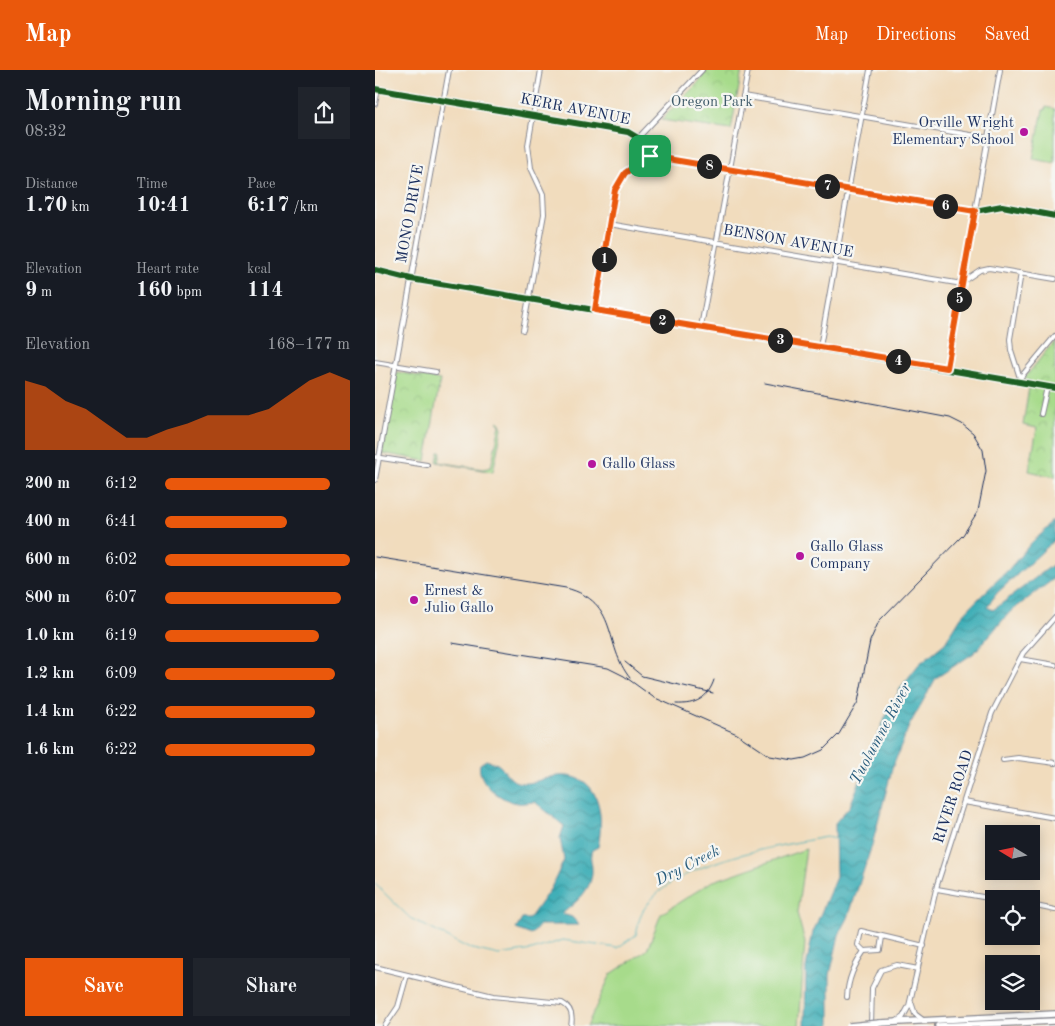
<!DOCTYPE html>
<html lang="en">
<head>
<meta charset="utf-8">
<style>
  :root { --surface:#171b24; --page:#20242c; --text:#f1f3f6; --muted:#9ea1a6; --accent:#ea580c }
  body { margin:0; font-family:"Old Standard TT",serif; background:var(--page); color:var(--text); height:100vh; display:flex; flex-direction:column; font-size:19px; white-space:nowrap }
  * { box-sizing:border-box; margin:0 }
  p { font-size:16px; color:var(--muted) }
  .icon { flex:none; width:28px; height:28px; fill:none; stroke:currentColor; stroke-width:2; stroke-linecap:round; stroke-linejoin:round }
  .map { position:relative; flex:1; overflow:hidden }
  .panel { display:flex; flex-direction:column; background:var(--surface); width:375px }
  .panel>* { flex:none }
  .needle { width:32px; rotate:280deg }
  .controls { position:absolute; left:610px; top:755px; display:grid; gap:10px }
  .controls a { display:grid; place-items:center; width:55px; height:55px; border-radius:0px; background:var(--surface); box-shadow:0 2px 12px #0003; font-size:25px }
  .pin { position:absolute; display:grid; place-items:center; width:42px; height:42px; color:#fff; margin:-21px; border-radius:10px; box-shadow:0 2px 8px #0006 }
  .km { position:absolute; width:25px; height:25px; margin:-12px; border-radius:50%; background:#222; color:#fff; font-size:14px; line-height:25px; text-align:center }
  .round { display:grid; place-items:center; flex:none; width:52px; height:52px; border-radius:0px; background:var(--page) }
  .overview { display:flex; align-items:center; justify-content:space-between; height:85px; padding:0 25px }
  h1 { font-size:28px; font-weight:800; line-height:38px }
  .metrics { display:grid; grid-template-columns:repeat(3,1fr); gap:8px; height:85px; padding:5px 25px }
  .metrics div { display:grid; align-content:center }
  .metrics b { font-size:21px; font-weight:800 }
  .metrics small { font-size:14px; font-weight:400 }
  .metrics p { font-size:14px }
  .chart { height:140px; padding:10px 25px }
  .chart p { display:flex; justify-content:space-between }
  .chart svg { width:100%; height:90px; margin-top:5px; fill:var(--accent); opacity:.7 }
  .button { display:flex; gap:10px; margin-top:auto; padding:10px 25px }
  .button a { flex:1; height:58px; border-radius:0px; background:var(--accent); color:#fff; font-size:20px; font-weight:800; line-height:58px; text-align:center }
  .button a+a { background:var(--page); color:var(--text) }
  ul { padding:0 25px; list-style:none; font-size:16px }
  li { display:grid; grid-template-columns:80px 60px 1fr; align-items:center; height:38px }
  li i { height:12px; border-radius:6px; background:var(--accent) }
  header { display:flex; align-items:center; gap:30px; box-sizing:border-box; height:70px; padding:0 25px; background:var(--accent); color:#fff }
  header strong { font-size:24px }
  nav { display:flex; gap:28px; margin-inline-start:auto; font-size:18px }
  main { display:flex; flex:1; min-height:0 }
  .map>svg:first-child { display:block }
  .green { fill:#a7db8b; stroke:#618574 }
  .park { fill:url(#park-crowns); stroke:#618574 }
  .water { fill:url(#water-waves); stroke:#2d6f8a }
  .lines { fill:none; stroke-linecap:round; stroke-linejoin:round }
  .stream { stroke:#3fafb7; stroke-width:1 }
  .street-casing { stroke:#86868e; stroke-width:6 }
  .primary-casing { stroke:#86868e; stroke-width:8 }
  .street { stroke:#fff; stroke-width:4 }
  .primary { stroke:#fff; stroke-width:5.5 }
  .rail { stroke:#1b2f5e; stroke-width:1 }
  .primary-bridge-casing { stroke:#86868e; stroke-width:8; stroke-linecap:butt }
  .primary-bridge { stroke:#fff; stroke-width:5.5 }
  .cycleway-casing { stroke:#f6f6f2; stroke-width:9 }
  .cycleway { stroke:#1b5e20; stroke-width:6 }
  .route-casing { stroke:#fff; stroke-width:10 }
  .route { stroke:#ea580c; stroke-width:6 }
  .poi-dot { fill:#b5179e; stroke:#f6f6f2; stroke-width:2 }
  .labels { text-anchor:middle; dominant-baseline:central; stroke-width:4.5; stroke-linejoin:round; paint-order:stroke }
  .park-label { font-size:15px; fill:#3e5a69; stroke:#f6f6f2 }
  .street-label { font-size:15px; fill:#1b2f5e; stroke:#f6f6f2 }
  .poi-label { font-size:15px; fill:#1b2f5e; stroke:#f6f6f2; text-anchor:start }
  .water-label { font-size:16px; font-style:italic; fill:#285c7d; stroke:#f6f6f2 }
</style>
</head>
<body>
<header>
<strong>Map</strong>
<nav><a>Map</a><a>Directions</a><a>Saved</a></nav>
</header>
<main>
<section class="panel">
<div class="overview"><div><h1>Morning run</h1><p>08:32</p></div><a class="round"><svg class="icon" aria-label="share" viewBox="0 0 24 24"><path d="M12 15V3M7 8l5-5 5 5M5 13v7h14v-7"/></svg></a></div>
<div class="metrics">
<div><p>Distance</p><b>1.70<small> km</small></b></div>
<div><p>Time</p><b>10:41</b></div>
<div><p>Pace</p><b>6:17<small> /km</small></b></div>
</div>
<div class="metrics">
<div><p>Elevation</p><b>9<small> m</small></b></div>
<div><p>Heart rate</p><b>160<small> bpm</small></b></div>
<div><p>kcal</p><b>114</b></div>
</div>
<div class="chart"><p><span>Elevation</span>168–177 m</p>
<svg viewBox="0 0 160 44" preserveAspectRatio="none"><path d="M0 44V10L10 13L20 20L30 24L40 31L50 38L60 38L70 34L80 31L90 27L100 27L110 27L120 24L130 17L140 10L150 6L160 10V44z"/></svg>
</div>
<ul>
<li><b>200 m</b>6:12<i style="width:89%"></i></li>
<li><b>400 m</b>6:41<i style="width:66%"></i></li>
<li><b>600 m</b>6:02<i style="width:100%"></i></li>
<li><b>800 m</b>6:07<i style="width:95%"></i></li>
<li><b>1.0 km</b>6:19<i style="width:83%"></i></li>
<li><b>1.2 km</b>6:09<i style="width:92%"></i></li>
<li><b>1.4 km</b>6:22<i style="width:81%"></i></li>
<li><b>1.6 km</b>6:22<i style="width:81%"></i></li>
</ul>
<div class="button"><a>Save</a><a>Share</a></div>
</section>
<div class="map">
<svg width="680" height="956" viewBox="0 0 680 956">
  <defs>
    <pattern id="park-crowns" width="20" height="18" patternUnits="userSpaceOnUse" patternTransform="scale(1.25)"><rect width="20" height="18" fill="#a7db8b"/><path d="M2 6a3 3 0 1 1 6 0M12 15a3 3 0 1 1 6 0" fill="none" stroke="#8fbc7a"/></pattern>
    <pattern id="water-waves" width="16" height="10" patternUnits="userSpaceOnUse" patternTransform="scale(1.25)"><rect width="16" height="10" fill="#3fafb7"/><path d="M0 5q4-4 8 0t8 0" fill="none" stroke="#348f98"/></pattern>
  </defs>
  <rect width="100%" height="100%" fill="#f6f6f2"/>
  <filter id="ink" filterUnits="userSpaceOnUse"><feTurbulence type="fractalNoise" baseFrequency=".02" numOctaves="2"/><feDisplacementMap in="SourceGraphic" scale="10" xChannelSelector="R" yChannelSelector="G"/><feConvolveMatrix kernelMatrix="1 2 1 2 8 2 1 2 1" color-interpolation-filters="sRGB"/></filter>
  <filter id="wash" filterUnits="userSpaceOnUse"><feTurbulence type="fractalNoise" baseFrequency=".0096" numOctaves="4" result="noise"/><feDisplacementMap in="SourceGraphic" scale="20" xChannelSelector="R" yChannelSelector="G"/><feGaussianBlur stdDeviation="1.12" result="paint"/><feColorMatrix in="noise" values="0 0 0 0 0 0 0 0 0 0 0 0 0 0 0 0 0 1.4 0 .05"/><feComposite in="paint" operator="in"/></filter>
  <g filter="url(#wash)">
    <rect width="100%" height="100%" fill="#f1dcbd"/>
    <g class="green">
      <path d="M 671,37 L 680,39 L 680,93 L 658,89 L 668,40 L 670,40 Z"/>
      <path d="M 124,351 L 127,358 L 118,402 L 62,392 L 64,382 L 66,382 L 64,392 L 108,399 L 116,397 L 125,355 L 122,352 Z"/>
      <path d="M 431,779 L 422,843 L 430,872 L 424,956 L 212,956 L 236,904 L 272,880 L 286,844 L 336,812 Z"/>
    </g>
    <g class="park">
      <path d="M 332,0 L 367,0 L 356,60 L 286,50 L 323,13 Z"/>
      <path d="M 680,270 L 680,407 L 654,401 L 662,358 L 648,355 L 655,311 L 648,310 Z"/>
      <path d="M 22,302 L 65,310 L 51,391 L 7,383 Z"/>
    </g>
    <g class="water">
      <path d="M 680,452 L 680,470 L 622,523 L 612,537 L 618,540 L 622,537 L 680,493 L 680,508 L 635,542 L 599,583 L 561,608 L 534,656 L 517,699 L 497,775 L 473,848 L 464,865 L 455,905 L 455,956 L 430,956 L 431,897 L 438,862 L 461,807 L 460,753 L 475,736 L 510,648 L 526,617 L 544,594 L 570,573 L 586,547 L 601,531 L 634,499 L 657,472 Z"/>
      <path d="M 111,690 C 116,692 122,693 125,696 C 131,702 135,710 142,712 C 155,716 164,709 176,707 C 224,698 230,742 223,777 L 217,780 C 214,789 217,791 217,799 C 218,820 201,832 187,844 L 197,847 L 204,855 L 165,855 L 156,865 L 141,859 L 147,849 L 154,849 L 176,818 L 189,790 L 185,768 L 189,756 L 160,732 C 155,732 148,734 143,733 C 126,731 101,712 105,694 Z"/>
    </g>
    <g class="lines">
      <path class="stream" d="M 0,814 L 35,848 L 93,878 L 124,885 L 157,880 L 188,870 L 242,878 L 261,865 C 263,857 264,846 269,839 C 299,791 399,777 451,767 L 461,769"/>
    </g>
  </g>
  <g filter="url(#ink)">
    <g class="lines">
      <defs>
        <g id="street">
          <path d="M 0,19 L 253,62 L 263,68 L 273,85 L 288,89 L 600,141 L 627,136 L 680,146"/>
          <path d="M 368,26 L 613,68"/>
          <path d="M 0,34 L 3,19"/>
          <path d="M 263,68 L 327,0"/>
          <path d="M 234,154 L 587,214"/>
          <path d="M 0,200 L 36,209 L 680,318"/>
          <path d="M 587,212 L 605,200 L 614,198 L 680,209"/>
          <path d="M 220,240 L 240,119 L 250,103 L 275,86"/>
          <path d="M 326,257 L 373,0"/>
          <path d="M 148,260 L 169,144 L 168,124 L 156,98 L 153,75 L 166,0"/>
          <path d="M 445,277 L 495,0"/>
          <path d="M 0,292 L 61,302"/>
          <path d="M 572,298 L 625,0"/>
          <path d="M 645,308 L 636,280 L 635,269 L 646,203"/>
          <path d="M 645,308 L 680,266"/>
          <path d="M 666,344 L 672,317"/>
          <path d="M 0,387 L 52,395"/>
          <path d="M 0,410 L 74,0"/>
          <path d="M 645,589 L 680,595"/>
          <path d="M 628,690 L 643,688 L 680,693"/>
          <path d="M 589,732 L 680,748"/>
          <path d="M 562,819 L 619,829"/>
          <path d="M 656,835 L 680,840"/>
          <path d="M 489,881 L 483,875 L 486,861 L 549,876"/>
          <path d="M 0,897 L 118,926 L 187,933 C 197,938 198,946 196,956"/>
          <path d="M 472,927 C 473,909 479,896 489,881 L 505,880 L 507,867"/>
          <path d="M 536,932 L 540,944 L 548,950"/>
          <path d="M 522,951 L 528,947 L 534,936 L 562,815 L 617,643 L 648,583 L 680,547"/>
          <path d="M 10,956 L 23,937 L 32,905"/>
          <path d="M 496,956 L 497,918 L 506,900 L 522,895 L 543,899"/>
        </g>
        <g id="primary">
          <path d="M 505,953 L 680,944"/>
          <path d="M 563,956 L 680,951"/>
        </g>
      </defs>
      <use href="#street" class="street-casing"/>
      <use href="#primary" class="primary-casing"/>
      <use href="#street" class="street"/>
      <use href="#primary" class="primary"/>
      <g class="rail">
        <path d="M 0,487 L 191,518 C 245,532 228,575 255,608"/>
        <path d="M 77,573 L 233,598 L 249,606 L 278,627 L 362,664 L 395,686 L 419,690 L 430,688 L 448,680 L 464,664 L 483,632 L 495,571 L 504,551 L 588,465 L 603,441 L 611,401 L 608,380 L 598,363 L 587,354 L 575,348 L 390,313"/>
        <path d="M 250,592 L 267,606 L 338,623"/>
        <path d="M 301,634 C 321,635 333,628 339,610"/>
      </g>
      <defs>
        <path id="primary-bridge" d="M 474,956 L 505,953"/>
      </defs>
      <use href="#primary-bridge" class="primary-bridge-casing"/>
      <use href="#primary-bridge" class="primary-bridge"/>
      <defs>
        <g id="cycleway">
          <path d="M 0,19 L 253,62 L 263,68 L 273,85 L 288,89 L 600,141 L 627,136 L 680,146"/>
          <path d="M 0,200 L 36,209 L 680,318"/>
        </g>
      </defs>
      <use href="#cycleway" class="cycleway-casing"/>
      <use href="#cycleway" class="cycleway"/>
    </g>
  </g>
  <g class="lines" filter="url(#ink)">
    <defs>
      <path id="route" d="M 275,86 L 600,141 L 572,298 L 220,240 L 240,120 L 250,103 Z"/>
    </defs>
    <use href="#route" class="route-casing"/>
    <use href="#route" class="route"/>
  </g>
  <g class="poi-dot">
    <circle cx="649" cy="62" r="5"/>
    <circle cx="217" cy="394" r="5"/>
    <circle cx="425" cy="486" r="5"/>
    <circle cx="39" cy="530" r="5"/>
  </g>
  <g class="labels">
    <g class="park-label">
      <text x="337" y="32">Oregon Park</text>
    </g>
    <g class="street-label">
      <text transform="translate(200 40) rotate(11)">KERR AVENUE</text>
      <text transform="translate(36 144) rotate(-80)">MONO DRIVE</text>
      <text transform="translate(413 172) rotate(10)">BENSON AVENUE</text>
      <text transform="translate(579 727) rotate(-72)">RIVER ROAD</text>
    </g>
    <g class="poi-label">
      <text x="639" y="53" text-anchor="end">Orville Wright<tspan x="639" dy="17">Elementary School</tspan></text>
      <text x="227" y="394">Gallo Glass</text>
      <text x="435" y="477">Gallo Glass<tspan x="435" dy="17">Company</tspan></text>
      <text x="49" y="521">Ernest &amp;<tspan x="49" dy="17">Julio Gallo</tspan></text>
    </g>
    <g class="water-label">
      <text transform="translate(506 664) rotate(-62)">Tuolumne River</text>
      <text transform="translate(313 796) rotate(-27)">Dry Creek</text>
    </g>
  </g>
</svg>
<div class="controls">
<a><svg class="needle" viewBox="-14 -14 28 28"><path d="M0-13l5 13h-10z" fill="#e53935"/><path d="M0 13l5-13h-10z" fill="#9ea1a6"/></svg></a>
<a><svg class="icon" aria-label="locate" viewBox="0 0 24 24"><circle cx="12" cy="12" r="6"/><path d="M12 2v4M12 18v4M2 12h4M18 12h4"/></svg></a>
<a><svg class="icon" aria-label="layers" viewBox="0 0 24 24"><path d="M12 4l9 5-9 5-9-5zM3 14l9 5 9-5"/></svg></a>
</div>
<div class="pin" style="left:275px;top:86px;background:#1e9e55"><svg class="icon" aria-label="arrive" viewBox="0 0 24 24"><path d="M6 21V4h12l-3 4 3 4H6"/></svg></div>
<b class="km" style="left:229px;top:189px">1</b>
<b class="km" style="left:287px;top:251px">2</b>
<b class="km" style="left:405px;top:270px">3</b>
<b class="km" style="left:523px;top:291px">4</b>
<b class="km" style="left:584px;top:229px">5</b>
<b class="km" style="left:570px;top:136px">6</b>
<b class="km" style="left:452px;top:116px">7</b>
<b class="km" style="left:334px;top:96px">8</b>
</div>
</main>
</body>
</html>
